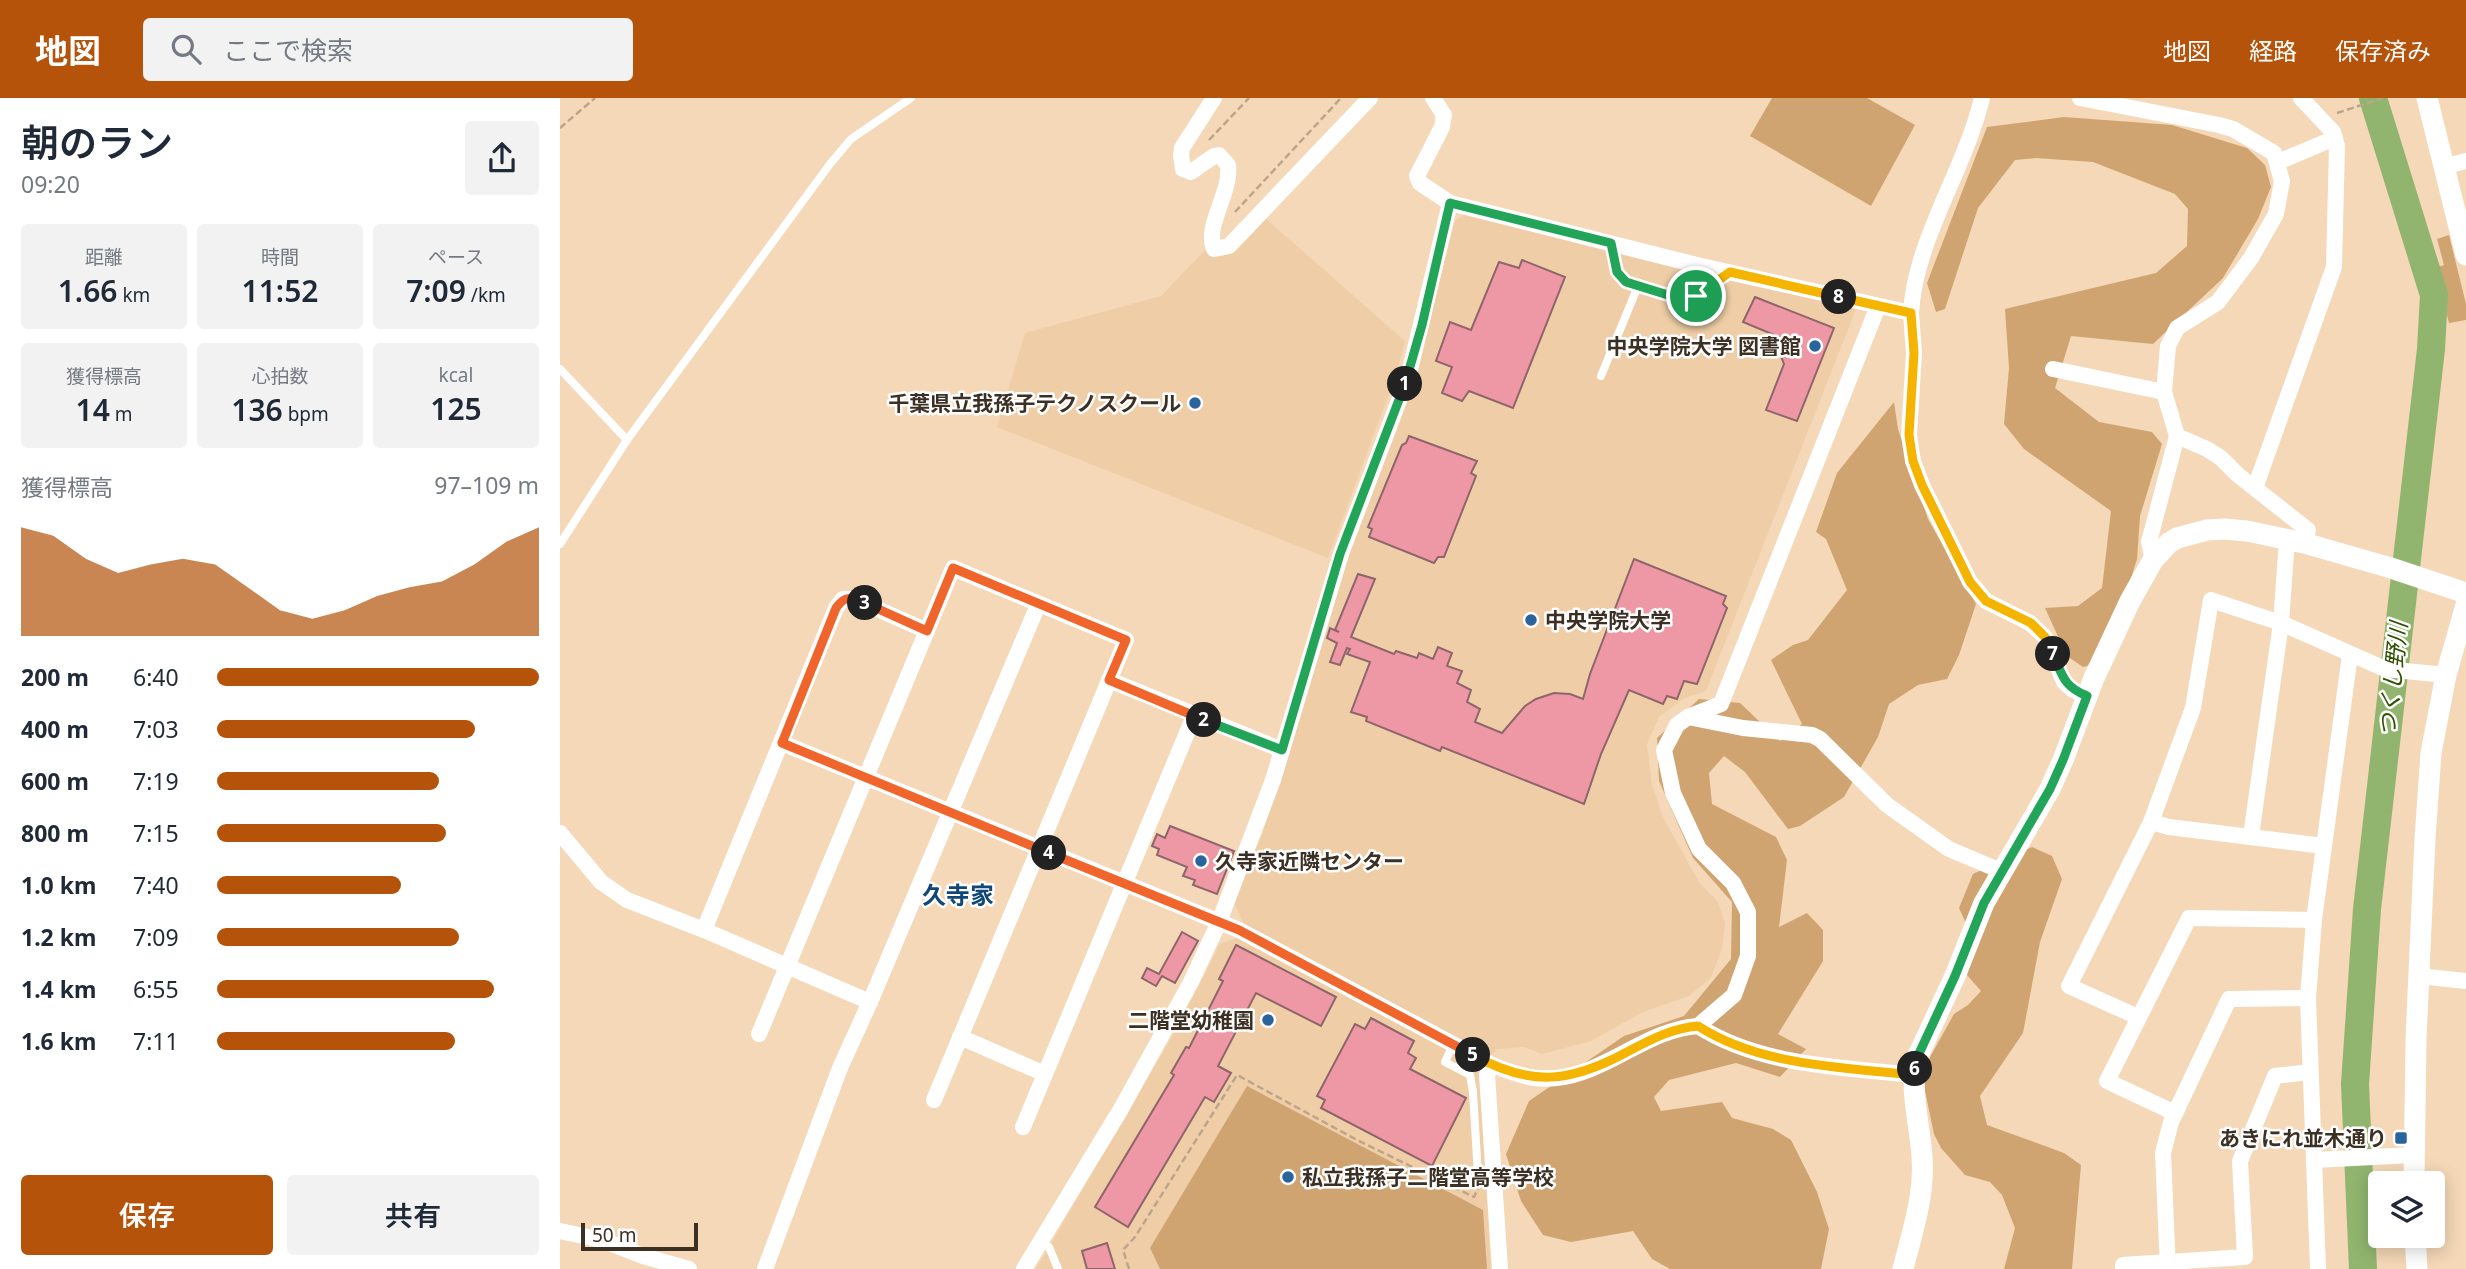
<!DOCTYPE html>
<html lang="ja">
<head>
<meta charset="utf-8">
<style>
  :root { --surface:#fff; --page:#f2f2f3; --text:#1f2937; --muted:#747a83; --accent:#b45309 }
  body { margin:0; font-family:"Noto Sans","Noto Sans JP",sans-serif; background:var(--page); color:var(--text); height:100vh; display:flex; flex-direction:column; font-size:26px; white-space:nowrap }
  * { box-sizing:border-box; margin:0 }
  p { font-size:23px; color:var(--muted) }
  .icon { flex:none; width:38px; height:38px; fill:none; stroke:currentColor; stroke-width:2; stroke-linecap:round; stroke-linejoin:round }
  .map { position:relative; flex:1; overflow:hidden }
  .drawer { display:flex; flex-direction:column; background:var(--surface); width:560px }
  .drawer>* { flex:none }
  .controls { position:absolute; left:1808px; top:1073px; display:grid; gap:14px }
  .controls a { display:grid; place-items:center; width:77px; height:77px; border-radius:7px; background:var(--surface); box-shadow:0 4px 18px #0003; font-size:35px }
  .scale { position:absolute; left:21px; bottom:18px; width:117px; box-sizing:border-box; padding-left:7px; border:4px solid #3c3024; border-top:0; font-size:19px; line-height:24px; white-space:nowrap; color:#3c3024; -webkit-text-stroke:5px #fefefe; paint-order:stroke }
  .pin { position:absolute; display:grid; place-items:center; width:60px; height:60px; color:#fff; margin:-30px; border:4px solid #fff; border-radius:50%; box-shadow:0 2px 7px #0007 }
  .km { position:absolute; width:35px; height:35px; margin:-18px; border-radius:50%; background:#222; color:#fff; font-size:19px; line-height:35px; text-align:center }
  .round { display:grid; place-items:center; flex:none; width:74px; height:74px; border-radius:7px; background:var(--page) }
  .head { display:flex; align-items:center; justify-content:space-between; height:119px; padding:0 21px }
  h1 { font-size:38px; font-weight:600; line-height:52px }
  .stats { display:grid; grid-template-columns:repeat(3,1fr); gap:10px; height:119px; padding:7px 21px }
  .stats div { display:grid; align-content:center; border-radius:7px; background:var(--page); text-align:center }
  .stats b { font-size:30px; font-weight:600 }
  .stats small { font-size:19px; font-weight:400 }
  .stats p { font-size:19px }
  .chart { height:196px; padding:14px 21px }
  .chart p { display:flex; justify-content:space-between }
  .chart svg { width:100%; height:126px; margin-top:7px; fill:var(--accent); opacity:.7 }
  .button { display:flex; gap:14px; margin-top:auto; padding:14px 21px }
  .button a { flex:1; height:80px; border-radius:7px; background:var(--accent); color:#fff; font-size:28px; font-weight:600; line-height:80px; text-align:center }
  .button a+a { background:var(--page); color:var(--text) }
  ul { padding:0 21px; list-style:none; font-size:23px }
  li { display:grid; grid-template-columns:112px 84px 1fr; align-items:center; height:52px }
  li i { height:18px; border-radius:9px; background:var(--accent) }
  header { display:flex; align-items:center; gap:42px; box-sizing:border-box; height:98px; padding:0 35px; background:var(--accent); color:#fff }
  header strong { font-size:33px }
  nav { display:flex; gap:38px; margin-inline-start:auto; font-size:24px }
  .search { width:490px; height:63px; background:var(--page); display:flex; align-items:center; gap:18px; box-sizing:border-box; padding:0 24px; border-radius:7px; color:var(--muted); font-size:26px }
  main { display:flex; flex:1; min-height:0 }
  .map>svg:first-child { display:block }
  .built { fill:#efcea7 }
  .green { fill:#d0a470 }
  .lines { fill:none; stroke-linecap:round; stroke-linejoin:round }
  .river { stroke:#91b56e; stroke-width:28 }
  .building { fill:#ef98a5; stroke:#8e656b; stroke-width:2 }
  .path { stroke:#bda58b; stroke-width:2.5; stroke-dasharray:7 3.5; stroke-linecap:butt }
  .service { stroke:#fff; stroke-width:8 }
  .minor { stroke:#fff; stroke-width:16 }
  .tertiary { stroke:#fff; stroke-width:21 }
  .split-1-casing { stroke:#fff; stroke-width:14 }
  .split-2-casing { stroke:#fff; stroke-width:14 }
  .split-3-casing { stroke:#fff; stroke-width:14 }
  .split-4-casing { stroke:#fff; stroke-width:14 }
  .split-5-casing { stroke:#fff; stroke-width:14 }
  .split-6-casing { stroke:#fff; stroke-width:14 }
  .split-7-casing { stroke:#fff; stroke-width:14 }
  .split-8-casing { stroke:#fff; stroke-width:14 }
  .split-9-casing { stroke:#fff; stroke-width:14 }
  .split-1 { stroke:#22a559; stroke-width:9 }
  .split-2 { stroke:#22a559; stroke-width:9 }
  .split-3 { stroke:#f0652b; stroke-width:9 }
  .split-4 { stroke:#f0652b; stroke-width:9 }
  .split-5 { stroke:#f0652b; stroke-width:9 }
  .split-6 { stroke:#f5b400; stroke-width:9 }
  .split-7 { stroke:#22a559; stroke-width:9 }
  .split-8 { stroke:#f5b400; stroke-width:9 }
  .split-9 { stroke:#f5b400; stroke-width:9 }
  .poi-dot { fill:#2b649c; stroke:#fefefe; stroke-width:2.5 }
  .labels { text-anchor:middle; dominant-baseline:central; stroke-width:5; stroke-linejoin:round; paint-order:stroke }
  .poi-label { font-size:21px; font-weight:bold; fill:#3c3024; stroke:#fefefe; text-anchor:end }
  .water-label { font-size:23px; font-style:italic; fill:#315100; stroke:#fefefe }
  .quarter-label { font-size:24px; font-weight:bold; fill:#104778; stroke:#fefefe }
</style>
</head>
<body>
<header>
<strong>地図</strong>
<div class="search"><svg class="icon" aria-label="search" viewBox="0 0 24 24"><circle cx="10" cy="10" r="6"/><path d="M15 15l6 6"/></svg>ここで検索</div>
<nav><a>地図</a><a>経路</a><a>保存済み</a></nav>
</header>
<main>
<section class="drawer">
<div class="head"><div><h1>朝のラン</h1><p>09:20</p></div><a class="round"><svg class="icon" aria-label="share" viewBox="0 0 24 24"><path d="M12 15V3M7 8l5-5 5 5M5 13v7h14v-7"/></svg></a></div>
<div class="stats">
<div><p>距離</p><b>1.66<small> km</small></b></div>
<div><p>時間</p><b>11:52</b></div>
<div><p>ペース</p><b>7:09<small> /km</small></b></div>
</div>
<div class="stats">
<div><p>獲得標高</p><b>14<small> m</small></b></div>
<div><p>心拍数</p><b>136<small> bpm</small></b></div>
<div><p>kcal</p><b>125</b></div>
</div>
<div class="chart"><p><span>獲得標高</span>97–109 m</p>
<svg viewBox="0 0 160 44" preserveAspectRatio="none"><path d="M0 44V6L10 9L20 17L30 22L40 19L50 17L60 19L70 27L80 35L90 38L100 35L110 30L120 27L130 25L140 19L150 11L160 6V44z"/></svg>
</div>
<ul>
<li><b>200 m</b>6:40<i style="width:100%"></i></li>
<li><b>400 m</b>7:03<i style="width:80%"></i></li>
<li><b>600 m</b>7:19<i style="width:69%"></i></li>
<li><b>800 m</b>7:15<i style="width:71%"></i></li>
<li><b>1.0 km</b>7:40<i style="width:57%"></i></li>
<li><b>1.2 km</b>7:09<i style="width:75%"></i></li>
<li><b>1.4 km</b>6:55<i style="width:86%"></i></li>
<li><b>1.6 km</b>7:11<i style="width:74%"></i></li>
</ul>
<div class="button"><a>保存</a><a>共有</a></div>
</section>
<div class="map">
<svg width="1906" height="1171" viewBox="0 0 1906 1171">
  <rect width="100%" height="100%" fill="#f4d8b7"/>
  <g class="built">
    <path d="M 906,115 L 1296,211 L 1146,593 L 1123,601 L 1099,619 L 1087,646 L 1092,686 L 1103,719 L 1139,784 L 1158,804 L 1165,825 L 1162,851 L 1151,880 L 1129,898 L 1083,914 L 1031,943 L 982,956 L 964,949 L 937,951 L 930,958 L 684,827 L 674,805 L 703,734 L 787,460 L 834,339 L 856,275 L 895,123 Z"/>
    <path d="M 705,120 L 845,243 L 835,280 L 768,460 L 437,329 L 465,235 L 601,198 L 645,152 L 651,157 L 663,158 L 674,152 Z"/>
    <path d="M 677,840 L 919,968 L 931,1171 L 476,1171 L 613,937 L 660,846 Z"/>
  </g>
  <g class="green">
    <path d="M 1212,0 L 1307,0 L 1355,27 L 1311,108 L 1190,38 Z"/>
    <path d="M 1504,19 L 1612,27 L 1687,50 L 1705,67 L 1711,89 L 1698,121 L 1663,180 L 1593,246 L 1511,238 L 1495,290 L 1539,324 L 1592,334 L 1602,346 L 1580,418 L 1577,461 L 1568,490 L 1534,566 L 1523,569 L 1507,558 L 1485,510 L 1518,508 L 1542,490 L 1551,413 L 1464,351 L 1444,326 L 1449,270 L 1445,211 L 1596,175 L 1627,148 L 1628,111 L 1615,96 L 1533,64 L 1476,60 L 1455,62 L 1418,110 L 1385,211 L 1376,214 L 1367,185 L 1427,29 Z"/>
    <path d="M 1889,137 L 1906,206 L 1906,222 L 1889,225 L 1875,170 L 1884,167 L 1877,141 Z"/>
    <path d="M 1334,304 L 1338,331 L 1368,421 L 1416,506 L 1399,557 L 1387,581 L 1358,587 L 1329,606 L 1318,639 L 1284,699 L 1240,728 L 1228,731 L 1185,674 L 1164,658 L 1149,675 L 1152,706 L 1216,739 L 1227,762 L 1219,829 L 1247,815 L 1263,832 L 1263,863 L 1218,936 L 1246,951 L 1220,979 L 1176,965 L 1109,982 L 1094,999 L 1101,1013 L 1162,1004 L 1172,1020 L 1213,1031 L 1231,1042 L 1257,1094 L 1269,1131 L 1261,1171 L 1110,1171 L 1092,1161 L 1073,1133 L 1011,1144 L 983,1137 L 961,1103 L 946,1056 L 969,1003 L 1064,938 L 1124,918 L 1171,861 L 1172,804 L 1133,760 L 1099,683 L 1097,640 L 1139,601 L 1180,605 L 1220,643 L 1242,626 L 1211,562 L 1233,547 L 1248,542 L 1287,492 L 1266,441 L 1256,434 L 1277,375 Z"/>
    <path d="M 1472,749 L 1492,758 L 1502,781 L 1480,844 L 1463,935 L 1420,998 L 1427,1027 L 1504,1055 L 1521,1067 L 1512,1171 L 1444,1171 L 1455,1130 L 1442,1097 L 1430,1084 L 1405,1077 L 1381,1050 L 1374,1036 L 1364,988 L 1370,959 L 1394,916 L 1408,907 L 1421,893 L 1407,877 L 1414,843 L 1399,810 L 1413,776 Z"/>
    <path d="M 687,988 L 923,1112 L 927,1171 L 600,1171 L 590,1150 Z"/>
  </g>
  <g class="lines">
    <path class="river" d="M 1803,1171 L 1795,986 L 1807,811 L 1871,251 L 1874,197 L 1813,0"/>
  </g>
  <g class="building">
    <path d="M 962,162 L 1005,179 L 953,310 L 909,293 L 902,303 L 882,295 L 892,269 L 876,263 L 890,224 L 911,232 L 939,164 L 959,170 Z"/>
    <path d="M 1195,199 L 1274,230 L 1237,323 L 1206,312 L 1224,266 L 1212,236 L 1183,224 Z"/>
    <path d="M 849,338 L 917,363 L 911,375 L 916,378 L 884,459 L 878,459 L 874,465 L 809,439 L 812,431 L 808,429 L 842,347 L 846,345 Z"/>
    <path d="M 1074,461 L 1166,498 L 1163,506 L 1167,510 L 1137,586 L 1124,583 L 1117,601 L 1107,598 L 1103,606 L 1069,592 L 1041,656 L 1024,706 L 882,649 L 880,653 L 806,623 L 807,619 L 791,614 L 810,564 L 787,556 L 790,551 L 787,550 L 780,567 L 770,564 L 777,545 L 767,540 L 770,530 L 779,534 L 775,532 L 798,476 L 815,481 L 791,539 L 834,556 L 836,553 L 857,560 L 859,555 L 873,561 L 878,549 L 892,555 L 887,568 L 902,573 L 897,585 L 911,592 L 907,604 L 920,611 L 915,624 L 942,635 L 965,608 L 976,601 L 994,595 L 1010,596 L 1023,601 L 1030,576 Z"/>
    <path d="M 610,728 L 674,753 L 657,796 L 633,787 L 635,782 L 623,778 L 627,769 L 597,757 L 599,751 L 592,748 L 597,736 L 605,740 Z"/>
    <path d="M 622,834 L 638,843 L 615,885 L 602,878 L 596,888 L 582,880 L 587,870 L 599,876 Z"/>
    <path d="M 676,847 L 776,899 L 761,928 L 696,895 L 658,968 L 671,975 L 654,1004 L 645,999 L 568,1129 L 535,1109 L 614,977 L 611,975 L 626,949 L 629,950 L 663,883 L 659,881 Z"/>
    <path d="M 811,920 L 854,943 L 848,955 L 856,960 L 850,971 L 906,1000 L 872,1068 L 761,1010 L 765,1002 L 757,998 L 795,926 L 805,931 Z"/>
    <path d="M 547,1145 L 555,1171 L 527,1171 L 522,1153 Z"/>
  </g>
  <g class="lines">
    <g class="path">
      <path d="M 1777,15 L 1823,0"/>
      <path d="M 0,30 L 35,0"/>
      <path d="M 649,42 L 689,0"/>
      <path d="M 675,114 L 781,0"/>
      <path d="M 569,1171 L 563,1152 L 575,1139 L 677,977 L 797,1042 L 914,1099 L 918,1091"/>
    </g>
    <g class="service">
      <path d="M 1051,145 L 1057,174 L 1066,184 L 1121,201 L 1137,198 L 1168,176"/>
      <path d="M 0,271 L 67,342"/>
      <path d="M 1041,278 L 1078,188"/>
      <path d="M 0,446 L 67,342 L 270,66 L 291,41 L 351,0"/>
      <path d="M 893,946 L 885,964 L 910,977 L 913,994 L 918,1078"/>
      <path d="M 480,1144 L 489,1149 L 498,1171"/>
    </g>
    <g class="minor">
      <path d="M 654,0 L 622,50 L 621,57 L 623,71 L 631,74 L 654,58 L 659,57 L 668,67 C 672,94 644,128 654,151 L 669,148 L 810,0"/>
      <path d="M 873,0 L 884,17 L 882,29 L 857,78 L 860,85 L 890,105"/>
      <path d="M 1520,0 L 1659,27 L 1673,31 L 1714,55 L 1722,83 L 1716,116 L 1691,160 L 1658,204 L 1617,230 L 1608,248 L 1604,294 L 1617,338 L 1589,444 L 1593,462"/>
      <path d="M 1718,64 L 1775,40"/>
      <path d="M 1883,69 L 1906,63"/>
      <path d="M 1351,215 C 1355,142 1405,72 1422,0"/>
      <path d="M 1493,271 L 1604,294"/>
      <path d="M 1617,338 L 1647,351 L 1661,360 L 1678,377 L 1748,432 L 1744,445"/>
      <path d="M 1695,390 L 1774,169 L 1777,48 L 1773,34 L 1741,0"/>
      <path d="M 549,582 L 722,652"/>
      <path d="M 1128,619 L 1183,630 L 1252,637 L 1260,641 L 1327,707 L 1389,751 L 1441,773"/>
      <path d="M 222,645 L 679,832 L 932,967"/>
      <path d="M 1591,724 L 1609,729 L 1764,748"/>
      <path d="M 0,735 L 41,784 L 67,802 L 144,832 L 310,904"/>
      <path d="M 1691,738 L 1721,525 L 1727,442"/>
      <path d="M 144,832 L 276,510 L 283,501 L 295,501 L 367,533"/>
      <path d="M 1859,878 L 1906,883"/>
      <path d="M 1578,919 L 1509,888 L 1591,724 L 1633,610 L 1651,502 L 1721,525 L 1825,571 L 1886,577"/>
      <path d="M 1138,928 L 1174,897 L 1188,858 L 1188,814 L 1173,785 L 1139,751 L 1113,695 L 1104,652 L 1117,627 L 1128,619 L 1161,606 L 1318,208"/>
      <path d="M 199,936 L 393,470 L 566,542 L 374,1002"/>
      <path d="M 400,939 L 485,976"/>
      <path d="M 1615,1015 L 1547,983 L 1629,820 L 1754,822"/>
      <path d="M 463,1029 L 634,618"/>
      <path d="M 1754,1062 L 1853,1057"/>
      <path d="M 0,1133 L 42,1142 L 83,1158 L 129,1171"/>
      <path d="M 205,1171 L 280,970 L 310,904 L 478,507"/>
      <path d="M 464,1171 L 561,1011 L 631,884 L 659,824 L 713,682 L 781,456 L 849,276 L 890,105 L 1137,167 L 1351,215 L 1354,255 L 1349,337 L 1353,363 L 1362,387 L 1410,484 L 1426,503 L 1470,525 L 1485,539 L 1504,584 L 1513,592 L 1527,598"/>
      <path d="M 940,1171 L 927,977 L 932,967 C 945,972 960,978 974,980 C 1036,988 1079,932 1138,928 C 1200,968 1282,969 1353,977"/>
      <path d="M 1563,1171 L 1563,1167 L 1685,1159 L 1680,1063 L 1715,978 L 1750,974"/>
      <path d="M 1608,1171 L 1603,1055 L 1611,1024 L 1669,901 L 1748,900"/>
      <path d="M 1758,1171 L 1748,900 L 1754,822 L 1790,557"/>
    </g>
    <g class="tertiary">
      <path d="M 1867,0 L 1906,157"/>
      <path d="M 1854,1085 L 1856,941 L 1865,741 L 1871,655 L 1886,577 L 1906,507"/>
      <path d="M 1855,1138 L 1857,1171"/>
      <path d="M 1343,1171 C 1352,1135 1365,1097 1362,1059 C 1360,1027 1350,995 1356,962 L 1395,878 L 1424,805 L 1490,691 L 1503,662 L 1534,580 L 1570,503 L 1593,462 L 1609,445 L 1617,440 L 1647,432 L 1664,431 L 1687,433 L 1744,445 L 1831,470 L 1906,495"/>
    </g>
  </g>
  <g class="lines">
    <defs>
      <path id="split-1" d="M 845,286 L 862,227 L 890,105 L 1051,145 L 1057,174 L 1066,184 L 1121,201 L 1136,198"/>
      <path id="split-2" d="M 644,622 L 722,652 L 780,456 L 845,286"/>
      <path id="split-3" d="M 305,505 L 367,533 L 393,470 L 566,542 L 549,582 L 644,622"/>
      <path id="split-4" d="M 305,505 C 292,499 285,497 276,510 L 222,645 L 489,755"/>
      <path id="split-5" d="M 489,755 L 679,832 L 913,957"/>
      <path id="split-6" d="M 913,957 C 971,989 1010,985 1067,954 C 1090,942 1112,930 1138,928 C 1200,968 1282,969 1353,977 L 1355,971"/>
      <path id="split-7" d="M 1355,971 L 1356,962 L 1395,878 L 1424,805 L 1490,691 L 1503,662 L 1527,598 C 1503,588 1503,578 1493,556"/>
      <path id="split-8" d="M 1279,199 L 1351,215 L 1354,255 L 1349,337 L 1353,363 L 1362,387 L 1410,484 L 1426,503 L 1471,525 L 1485,539 L 1493,556"/>
      <path id="split-9" d="M 1136,198 L 1170,174 L 1279,199"/>
    </defs>
    <use href="#split-1" class="split-1-casing"/>
    <use href="#split-2" class="split-2-casing"/>
    <use href="#split-3" class="split-3-casing"/>
    <use href="#split-4" class="split-4-casing"/>
    <use href="#split-5" class="split-5-casing"/>
    <use href="#split-6" class="split-6-casing"/>
    <use href="#split-7" class="split-7-casing"/>
    <use href="#split-8" class="split-8-casing"/>
    <use href="#split-9" class="split-9-casing"/>
    <use href="#split-1" class="split-1"/>
    <use href="#split-2" class="split-2"/>
    <use href="#split-3" class="split-3"/>
    <use href="#split-4" class="split-4"/>
    <use href="#split-5" class="split-5"/>
    <use href="#split-6" class="split-6"/>
    <use href="#split-7" class="split-7"/>
    <use href="#split-8" class="split-8"/>
    <use href="#split-9" class="split-9"/>
  </g>
  <g class="poi-dot">
    <circle cx="1255" cy="248" r="7"/>
    <circle cx="635" cy="305" r="7"/>
    <circle cx="971" cy="522" r="7"/>
    <circle cx="641" cy="763" r="7"/>
    <circle cx="708" cy="922" r="7"/>
    <rect x="1834" y="1033" width="14" height="14" rx="3.5"/>
    <circle cx="728" cy="1079" r="7"/>
  </g>
  <g class="labels">
    <g class="poi-label">
      <text x="1241" y="248">中央学院大学 図書館</text>
      <text x="621" y="305">千葉県立我孫子テクノスクール</text>
      <text x="985" y="522" text-anchor="start">中央学院大学</text>
      <text x="655" y="763" text-anchor="start">久寺家近隣センター</text>
      <text x="694" y="922">二階堂幼稚園</text>
      <text x="1827" y="1040">あきにれ並木通り</text>
      <text x="742" y="1079" text-anchor="start">私立我孫子二階堂高等学校</text>
    </g>
    <g class="water-label">
      <text transform="translate(1832 581) rotate(-84)">つくし野川</text>
    </g>
    <g class="quarter-label">
      <text x="398" y="796">久寺家</text>
    </g>
  </g>
</svg>
<div class="controls">
<a><svg class="icon" aria-label="layers" viewBox="0 0 24 24"><path d="M12 4l9 5-9 5-9-5zM3 14l9 5 9-5"/></svg></a>
</div>
<div class="scale">50 m</div>
<div class="pin" style="left:1136px;top:198px;background:#1e9e55"><svg class="icon" aria-label="arrive" viewBox="0 0 24 24"><path d="M6 21V4h12l-3 4 3 4H6"/></svg></div>
<b class="km" style="left:845px;top:286px">1</b>
<b class="km" style="left:644px;top:622px">2</b>
<b class="km" style="left:305px;top:505px">3</b>
<b class="km" style="left:489px;top:755px">4</b>
<b class="km" style="left:913px;top:957px">5</b>
<b class="km" style="left:1355px;top:971px">6</b>
<b class="km" style="left:1493px;top:556px">7</b>
<b class="km" style="left:1279px;top:199px">8</b>
</div>
</main>
</body>
</html>
